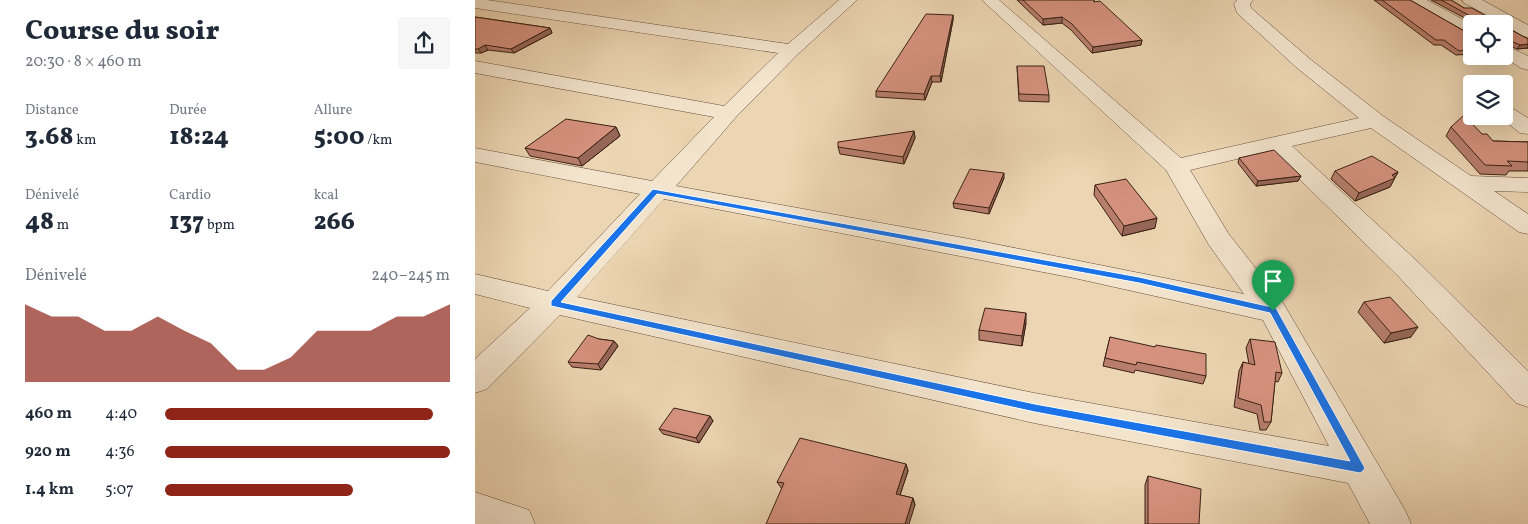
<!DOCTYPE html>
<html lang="fr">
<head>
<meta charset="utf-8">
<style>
  :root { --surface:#fff; --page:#f6f6f7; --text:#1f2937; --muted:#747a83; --accent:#8f2418 }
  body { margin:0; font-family:Vollkorn,serif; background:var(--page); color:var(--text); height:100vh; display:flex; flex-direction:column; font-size:19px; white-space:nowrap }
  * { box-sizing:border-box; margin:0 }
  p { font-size:16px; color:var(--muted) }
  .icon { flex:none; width:28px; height:28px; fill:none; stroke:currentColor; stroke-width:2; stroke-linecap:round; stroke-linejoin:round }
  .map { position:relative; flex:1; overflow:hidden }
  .panel { display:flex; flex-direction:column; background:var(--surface); width:475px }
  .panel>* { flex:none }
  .buttons { position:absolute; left:988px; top:15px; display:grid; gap:10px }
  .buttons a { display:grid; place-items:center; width:50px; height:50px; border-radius:5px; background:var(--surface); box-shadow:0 5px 20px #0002; font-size:25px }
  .pin { position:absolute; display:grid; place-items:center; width:42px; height:42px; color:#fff; margin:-51px -21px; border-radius:50% 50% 50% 0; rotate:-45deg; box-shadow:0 0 5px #0007 }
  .pin .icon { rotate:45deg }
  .round { display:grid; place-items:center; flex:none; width:52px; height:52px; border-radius:5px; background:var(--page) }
  .overview { display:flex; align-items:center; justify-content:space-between; height:85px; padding:0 25px }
  h1 { font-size:28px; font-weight:800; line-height:38px }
  .stats { display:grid; grid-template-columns:repeat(3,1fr); gap:8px; height:85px; padding:5px 25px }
  .stats div { display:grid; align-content:center }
  .stats b { font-size:25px; font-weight:800 }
  .stats small { font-size:14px; font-weight:400 }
  .stats p { font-size:14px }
  .chart { height:140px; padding:10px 25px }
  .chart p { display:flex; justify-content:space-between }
  .chart svg { width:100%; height:90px; margin-top:5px; fill:var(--accent); opacity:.7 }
  ul { padding:0 25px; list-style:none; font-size:16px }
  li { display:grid; grid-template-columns:80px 60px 1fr; align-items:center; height:38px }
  li i { height:12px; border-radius:6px; background:var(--accent) }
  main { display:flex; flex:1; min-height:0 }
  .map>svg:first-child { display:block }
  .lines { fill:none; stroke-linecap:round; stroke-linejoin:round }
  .street-casing { stroke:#664d3a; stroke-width:1 }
  .street { fill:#f3e4cd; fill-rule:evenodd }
  .wall { fill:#b87e6d; stroke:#392012 }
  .shaded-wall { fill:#966659; stroke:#392012 }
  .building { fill:#d6927f; stroke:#392012 }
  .route { fill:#1a73e8; stroke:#fff; fill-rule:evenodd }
</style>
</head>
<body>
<main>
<section class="panel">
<div class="overview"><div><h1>Course du soir</h1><p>20:30 · 8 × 460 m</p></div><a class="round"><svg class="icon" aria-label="share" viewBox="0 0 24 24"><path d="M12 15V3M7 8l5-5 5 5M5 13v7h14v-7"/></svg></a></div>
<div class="stats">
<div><p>Distance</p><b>3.68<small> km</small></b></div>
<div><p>Durée</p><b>18:24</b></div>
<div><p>Allure</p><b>5:00<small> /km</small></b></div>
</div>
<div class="stats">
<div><p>Dénivelé</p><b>48<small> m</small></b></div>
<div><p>Cardio</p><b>137<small> bpm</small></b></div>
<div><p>kcal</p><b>266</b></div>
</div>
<div class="chart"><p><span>Dénivelé</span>240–245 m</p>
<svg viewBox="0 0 160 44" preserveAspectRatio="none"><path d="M0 44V6L10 12L20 12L30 19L40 19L50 12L60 19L70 25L80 38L90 38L100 32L110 19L120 19L130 19L140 12L150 12L160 6V44z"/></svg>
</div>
<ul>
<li><b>460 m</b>4:40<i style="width:94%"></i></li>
<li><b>920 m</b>4:36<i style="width:100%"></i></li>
<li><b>1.4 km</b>5:07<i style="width:66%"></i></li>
</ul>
</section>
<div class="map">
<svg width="1053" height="524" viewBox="0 0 1053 524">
  <rect width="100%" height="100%" fill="#ecd5b2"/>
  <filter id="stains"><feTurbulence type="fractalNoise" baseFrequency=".004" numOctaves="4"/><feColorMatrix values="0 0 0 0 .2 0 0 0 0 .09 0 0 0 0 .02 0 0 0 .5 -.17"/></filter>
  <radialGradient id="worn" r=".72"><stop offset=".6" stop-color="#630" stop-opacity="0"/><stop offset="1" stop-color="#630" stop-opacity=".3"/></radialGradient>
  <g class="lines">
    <defs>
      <g id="street">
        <path d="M 0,0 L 12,0 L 313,44 L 364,0 L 382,0 L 323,54 L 261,117 L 201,186 L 500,240 L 769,294 L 734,245 L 691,170 L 507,0 L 524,0 L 706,158 L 884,118 L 821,67 L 762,13 L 759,4 L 762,0 L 778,0 L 775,4 L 776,8 L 835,59 L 908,116 L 996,176 L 1053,178 L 1053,192 L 1019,191 L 1053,214 L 1053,234 L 1044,232 L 896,128 L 817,146 L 943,262 L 1053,371 L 1053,407 L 1041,403 L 923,276 L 796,151 L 715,170 L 753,233 L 808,303 L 930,510 L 936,524 L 895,524 L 873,483 L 559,423 L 85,315 L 12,389 L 0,393 L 0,359 L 55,308 L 0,294 L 0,274 L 73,291 L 165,194 L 0,162 L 0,148 L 177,181 L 239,117 L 0,73 L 0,61 L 249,106 L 303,53 L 0,8 ZM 189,199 L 599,278 L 788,320 L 854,446 L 559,393 L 102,297 Z"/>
        <path d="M 932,0 L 952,0 L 996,24 L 996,36 L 990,35 L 934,3 Z"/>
        <path d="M 987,0 L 1007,0 L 1053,25 L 1053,37 L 1047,36 L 1029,24 L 989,3 Z"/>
        <path d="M 1029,45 L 1053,56 L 1053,70 L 1046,68 L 1027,56 L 1029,56 Z"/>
        <path d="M 1033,108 L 1040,110 L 1053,118 L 1053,134 L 1045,133 L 1026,118 L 1024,116 L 1029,116 L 1029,109 Z"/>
        <path d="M 0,492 L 54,510 L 60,524 L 0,524 Z"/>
      </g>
    </defs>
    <use href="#street" class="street-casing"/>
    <use href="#street" class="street"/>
  </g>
  <g class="wall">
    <path d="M 542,0 L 619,0 L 619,2 L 667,40 L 666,45 L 617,53 L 596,30 L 587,23 L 568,25 Z"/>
    <path d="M 899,0 L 935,0 L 991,32 L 996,33 L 996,54 L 981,55 L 966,45 L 959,45 Z"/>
    <path d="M 956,0 L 976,0 L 989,8 L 1025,24 L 997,24 L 997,22 Z"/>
    <path d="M 478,15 L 478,20 L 466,82 L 457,82 L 450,100 L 401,97 L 401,91 Z"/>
    <path d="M 0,17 L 75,28 L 77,33 L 39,53 L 13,50 L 6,53 L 0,53 Z"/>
    <path d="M 1029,26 L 1053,39 L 1053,48 L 1042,49 L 1030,44 L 1029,48 Z"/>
    <path d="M 542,66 L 574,95 L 574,102 L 544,101 Z"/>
    <path d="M 141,127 L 145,136 L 107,166 L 55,156 L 50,148 Z"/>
    <path d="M 976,127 L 1007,134 L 1018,141 L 1053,142 L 1053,171 L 1034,171 L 1031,175 L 1005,174 L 971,136 Z"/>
    <path d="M 439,131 L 440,138 L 429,164 L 365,154 L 363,147 Z"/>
    <path d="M 764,158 L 826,176 L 823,181 L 781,186 L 763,163 Z"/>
    <path d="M 860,171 L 923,172 L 915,187 L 880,201 L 856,179 Z"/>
    <path d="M 529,178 L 514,214 L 479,208 L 478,203 Z"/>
    <path d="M 620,185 L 680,228 L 647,236 L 619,195 Z"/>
    <path d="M 889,302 L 936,337 L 909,343 L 883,312 Z"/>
    <path d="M 551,323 L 547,346 L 504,340 L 504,330 Z"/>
    <path d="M 635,337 L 731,376 L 728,384 L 660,370 L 659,373 L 628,366 Z"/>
    <path d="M 124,339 L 139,341 L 143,346 L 126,370 L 97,367 L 93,362 Z"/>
    <path d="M 775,339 L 807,373 L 803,382 L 800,381 L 796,422 L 791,430 L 785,430 L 782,414 L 759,407 L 764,371 L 768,362 L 774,364 L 771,348 Z"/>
    <path d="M 235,416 L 238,421 L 224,443 L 188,434 L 184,429 Z"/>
    <path d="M 431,464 L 433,471 L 425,495 L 438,498 L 440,505 L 307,489 L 302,482 Z"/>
    <path d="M 673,476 L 724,524 L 670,524 L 670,485 Z"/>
  </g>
  <g class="shaded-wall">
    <path d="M 478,15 L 478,20 L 466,82 L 465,76 Z"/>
    <path d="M 587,17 L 587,23 L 568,25 L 568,19 Z"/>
    <path d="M 75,28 L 77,33 L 39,53 L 36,49 Z"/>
    <path d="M 667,40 L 666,45 L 617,53 L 618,47 Z"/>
    <path d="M 1053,44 L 1053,48 L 1042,49 L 1045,45 Z"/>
    <path d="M 10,45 L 13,50 L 6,53 L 3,49 Z"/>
    <path d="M 456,76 L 457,82 L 450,100 L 449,94 Z"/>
    <path d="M 141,127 L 145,136 L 107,166 L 103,158 Z"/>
    <path d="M 439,131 L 440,138 L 429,164 L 428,157 Z"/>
    <path d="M 923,172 L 915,187 L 880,201 L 884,193 Z"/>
    <path d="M 529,173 L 529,178 L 514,214 L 514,208 Z"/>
    <path d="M 826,176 L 823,181 L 781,186 L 783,181 Z"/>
    <path d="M 682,218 L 680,228 L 647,236 L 649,226 Z"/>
    <path d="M 551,313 L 551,323 L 547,346 L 547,336 Z"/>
    <path d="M 943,327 L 936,337 L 909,343 L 916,333 Z"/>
    <path d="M 139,341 L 143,346 L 126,370 L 123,364 Z"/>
    <path d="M 235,416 L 238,421 L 224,443 L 221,438 Z"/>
    <path d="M 431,464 L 433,471 L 423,501 L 421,494 Z"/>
    <path d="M 438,498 L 440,505 L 434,524 L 430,524 Z"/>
  </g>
  <g class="building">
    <path d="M 548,0 L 619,0 L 619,2 L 625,1 L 667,40 L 618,47 L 597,24 L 587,17 L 568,19 Z"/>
    <path d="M 907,0 L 935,0 L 991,32 L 996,33 L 996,49 L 984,51 L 969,40 L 961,40 Z"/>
    <path d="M 966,0 L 976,0 L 989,8 L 997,8 L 1025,24 L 999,24 L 999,18 Z"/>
    <path d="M 451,14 L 478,15 L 465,76 L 456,76 L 449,94 L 401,91 Z"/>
    <path d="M 0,17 L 75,28 L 36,49 L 10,45 L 3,49 L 0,49 Z"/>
    <path d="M 1029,26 L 1053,39 L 1053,44 L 1045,45 L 1031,39 L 1030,46 L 1029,47 Z"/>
    <path d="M 542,66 L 569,66 L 574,95 L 544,94 Z"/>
    <path d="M 989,115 L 1007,134 L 1012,134 L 1018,141 L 1053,142 L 1053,162 L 1032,161 L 1037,166 L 1010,165 L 976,127 Z"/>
    <path d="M 91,119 L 141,127 L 103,158 L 50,148 Z"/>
    <path d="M 439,131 L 428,157 L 363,147 L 363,142 Z"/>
    <path d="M 799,150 L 826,176 L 783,181 L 764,158 Z"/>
    <path d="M 897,156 L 923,172 L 917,175 L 920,178 L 884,193 L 860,171 Z"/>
    <path d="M 495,169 L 529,173 L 514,208 L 478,203 Z"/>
    <path d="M 651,179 L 682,218 L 649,226 L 620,185 Z"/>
    <path d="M 915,297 L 943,327 L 916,333 L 889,302 Z"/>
    <path d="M 510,308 L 551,313 L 547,336 L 504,330 Z"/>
    <path d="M 113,335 L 124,339 L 139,341 L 123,364 L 93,362 Z"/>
    <path d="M 635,337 L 680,347 L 681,345 L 731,354 L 731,376 L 662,362 L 661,365 L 630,358 Z"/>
    <path d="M 775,339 L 800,342 L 807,373 L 801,372 L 796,422 L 789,422 L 786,405 L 763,398 L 768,362 L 780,365 Z"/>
    <path d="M 199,408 L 235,416 L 221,438 L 184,429 Z"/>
    <path d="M 325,438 L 431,464 L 421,494 L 438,498 L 430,524 L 291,524 L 309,483 L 302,482 Z"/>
    <path d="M 673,476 L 726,489 L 724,524 L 673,524 Z"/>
  </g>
  <path class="route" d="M 178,189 L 664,277 L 801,308 L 890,468 L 888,471 L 885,473 L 560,412 L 76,306 L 76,301 ZM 182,194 L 664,283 L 795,313 L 875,461 L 560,404 L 86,302 Z"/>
  <rect width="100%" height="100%" filter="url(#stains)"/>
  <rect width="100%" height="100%" fill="url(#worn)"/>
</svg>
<div class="buttons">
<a><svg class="icon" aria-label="locate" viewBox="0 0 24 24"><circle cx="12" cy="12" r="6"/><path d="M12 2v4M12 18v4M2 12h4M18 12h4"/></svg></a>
<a><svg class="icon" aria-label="layers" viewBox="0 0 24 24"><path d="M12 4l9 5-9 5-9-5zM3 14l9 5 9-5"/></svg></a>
</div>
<div class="pin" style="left:798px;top:311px;background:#1e9e55"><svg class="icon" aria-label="arrive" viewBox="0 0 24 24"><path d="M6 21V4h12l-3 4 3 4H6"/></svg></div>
</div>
</main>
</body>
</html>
